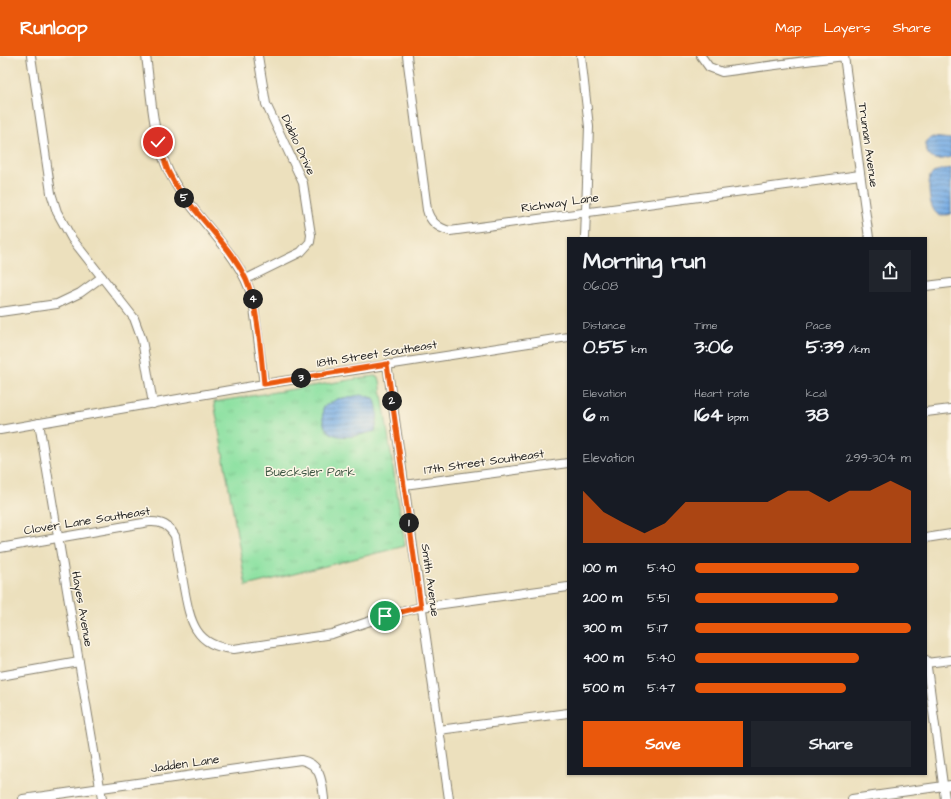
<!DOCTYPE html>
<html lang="en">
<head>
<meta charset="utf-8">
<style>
  :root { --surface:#171b24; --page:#20242c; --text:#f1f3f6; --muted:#9ea1a6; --accent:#ea580c }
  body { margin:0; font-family:"Architects Daughter",sans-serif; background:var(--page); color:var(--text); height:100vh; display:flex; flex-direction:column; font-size:15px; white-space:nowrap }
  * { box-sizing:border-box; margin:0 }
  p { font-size:13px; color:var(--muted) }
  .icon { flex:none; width:22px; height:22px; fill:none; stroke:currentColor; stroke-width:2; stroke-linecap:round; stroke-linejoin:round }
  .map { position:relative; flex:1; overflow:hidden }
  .panel { position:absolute; left:567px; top:181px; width:360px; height:538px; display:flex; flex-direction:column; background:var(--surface); border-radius:0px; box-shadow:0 1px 3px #0004 }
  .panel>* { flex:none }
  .pin { position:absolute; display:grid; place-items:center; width:34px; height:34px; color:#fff; margin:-17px; border:2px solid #fff; border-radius:50%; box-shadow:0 1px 4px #0007 }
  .km { position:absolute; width:20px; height:20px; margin:-10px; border-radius:50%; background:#222; color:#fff; font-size:11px; line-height:20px; text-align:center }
  .round { display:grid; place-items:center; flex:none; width:42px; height:42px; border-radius:0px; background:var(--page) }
  .headline { display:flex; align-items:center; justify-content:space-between; height:68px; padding:0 16px }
  h1 { font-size:22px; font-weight:800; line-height:30px }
  .figures { display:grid; grid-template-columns:repeat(3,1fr); gap:6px; height:68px; padding:4px 16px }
  .figures div { display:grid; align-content:center }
  .figures b { font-size:20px; font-weight:800 }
  .figures small { font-size:11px; font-weight:400 }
  .figures p { font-size:11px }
  .chart { height:112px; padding:8px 16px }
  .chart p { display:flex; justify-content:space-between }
  .chart svg { width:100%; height:72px; margin-top:4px; fill:var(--accent); opacity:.7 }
  .button { display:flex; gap:8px; margin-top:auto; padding:8px 16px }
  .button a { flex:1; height:46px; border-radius:0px; background:var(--accent); color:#fff; font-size:16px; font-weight:800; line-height:46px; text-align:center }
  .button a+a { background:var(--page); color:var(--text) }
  ul { padding:0 16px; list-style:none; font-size:13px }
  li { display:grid; grid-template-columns:64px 48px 1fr; align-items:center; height:30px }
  li i { height:10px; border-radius:5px; background:var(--accent) }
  header { display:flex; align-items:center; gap:24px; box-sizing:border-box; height:56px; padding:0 20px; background:var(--accent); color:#fff }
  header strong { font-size:19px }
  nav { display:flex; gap:22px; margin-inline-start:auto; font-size:14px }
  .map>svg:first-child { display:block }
  .park { fill:url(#park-tufts); stroke:#547e5f }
  .water { fill:url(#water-rules); stroke:#496480 }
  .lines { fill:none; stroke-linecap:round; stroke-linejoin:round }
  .minor-casing { stroke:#847e6c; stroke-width:10 }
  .minor { stroke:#fff; stroke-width:8 }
  .route-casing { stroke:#fff; stroke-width:8 }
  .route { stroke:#ea580c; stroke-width:5 }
  .labels { text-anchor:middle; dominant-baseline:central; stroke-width:3; stroke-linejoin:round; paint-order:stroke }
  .street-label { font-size:12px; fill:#1c1c1c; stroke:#fcf5e5 }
  .park-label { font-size:12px; fill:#3e5744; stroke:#fcf5e5 }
</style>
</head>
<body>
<header>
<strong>Runloop</strong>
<nav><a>Map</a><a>Layers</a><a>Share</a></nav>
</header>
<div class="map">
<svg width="951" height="743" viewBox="0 0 951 743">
  <defs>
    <pattern id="park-tufts" width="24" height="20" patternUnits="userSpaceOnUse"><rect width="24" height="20" fill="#8de1a2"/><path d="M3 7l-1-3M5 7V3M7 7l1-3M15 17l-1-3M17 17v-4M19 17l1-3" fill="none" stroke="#79c08b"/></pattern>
    <pattern id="water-rules" width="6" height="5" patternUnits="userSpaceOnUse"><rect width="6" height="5" fill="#76ace4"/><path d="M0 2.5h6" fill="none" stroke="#608bb8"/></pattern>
  </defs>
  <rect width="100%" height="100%" fill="#fcf5e5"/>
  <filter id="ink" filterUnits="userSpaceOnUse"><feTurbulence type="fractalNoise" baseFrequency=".025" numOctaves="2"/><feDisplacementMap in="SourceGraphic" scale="8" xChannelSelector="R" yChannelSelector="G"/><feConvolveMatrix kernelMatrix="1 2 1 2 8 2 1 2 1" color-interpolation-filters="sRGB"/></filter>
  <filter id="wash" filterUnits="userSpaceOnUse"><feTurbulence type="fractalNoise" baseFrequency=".012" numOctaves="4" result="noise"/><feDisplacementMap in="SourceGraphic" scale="16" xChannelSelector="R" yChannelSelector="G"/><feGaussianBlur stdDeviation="0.9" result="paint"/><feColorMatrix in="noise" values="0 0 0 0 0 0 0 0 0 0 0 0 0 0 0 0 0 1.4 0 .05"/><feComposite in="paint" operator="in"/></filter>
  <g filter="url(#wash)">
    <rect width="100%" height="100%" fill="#ece0bd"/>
    <path class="park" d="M 374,320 L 379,321 L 380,325 L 405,490 L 246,530 L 214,346 Z"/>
    <g class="water">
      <path d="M 932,81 L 951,83 L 951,101 C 936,106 925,104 926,86 Z"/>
      <path d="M 951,112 L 951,158 L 941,160 C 928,156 928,131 930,120 L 936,115 Z"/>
      <path d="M 361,339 L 374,342 C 379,353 378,363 375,375 C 351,382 318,389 323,351 L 337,343 Z"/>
    </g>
  </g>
  <g filter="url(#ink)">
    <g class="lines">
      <defs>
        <g id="minor">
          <path d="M 31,0 L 51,137 L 57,156 L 72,183 L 134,262 L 142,284 L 153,348"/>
          <path d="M 146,0 C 152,43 152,91 176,129 C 201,168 241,199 253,244 L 264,328"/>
          <path d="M 407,0 L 427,154 C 430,166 438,172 450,175 L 860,119"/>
          <path d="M 581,0 L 589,71 L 585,182"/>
          <path d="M 701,0 L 709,11 L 722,16 L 844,0 L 869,182"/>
          <path d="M 246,223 L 301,196 L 310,186 L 311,179 L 303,127 L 266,48 L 258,0"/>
          <path d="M 926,230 L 951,227"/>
          <path d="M 0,256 L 57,248 L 80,237 L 102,221"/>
          <path d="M 387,308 L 449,743"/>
          <path d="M 926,356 L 951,353"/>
          <path d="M 39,367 L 102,743"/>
          <path d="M 0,374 L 264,328 L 568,281"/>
          <path d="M 404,429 L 568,407"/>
          <path d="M 926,482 L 951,478"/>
          <path d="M 0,492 L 149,466 C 162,465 169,470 175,480 C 178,497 181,514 184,532 C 190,565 195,591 234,593 L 332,578 L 385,560 L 421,551 L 568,531"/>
          <path d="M 926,604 L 945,743"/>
          <path d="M 926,607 L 951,604"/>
          <path d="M 0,620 L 79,606"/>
          <path d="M 439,674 L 568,657"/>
          <path d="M 23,743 L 301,704 C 321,708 322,725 324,743"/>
          <path d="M 852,743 L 951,729"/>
        </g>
      </defs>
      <use href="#minor" class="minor-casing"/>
      <use href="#minor" class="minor"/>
    </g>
  </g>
  <g class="lines" filter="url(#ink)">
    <defs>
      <path id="route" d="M 158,86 L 168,115 L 175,128 C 196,159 231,191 246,223 C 258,249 261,299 264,328 L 387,308 L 421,551 L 385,560"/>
    </defs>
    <use href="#route" class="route-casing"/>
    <use href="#route" class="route"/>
  </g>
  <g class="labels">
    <g class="street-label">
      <text transform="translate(298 89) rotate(65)">Diablo Drive</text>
      <text transform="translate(868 89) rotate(82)">Truman Avenue</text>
      <text transform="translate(560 147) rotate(-8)">Richway Lane</text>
      <text transform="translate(377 298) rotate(-9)">18th Street Southeast</text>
      <text transform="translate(484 406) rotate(-8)">17th Street Southeast</text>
      <text transform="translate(87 465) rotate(-9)">Clover Lane Southeast</text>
      <text transform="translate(430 524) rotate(82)">Smith Avenue</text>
      <text transform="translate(82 553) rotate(80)">Hayes Avenue</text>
      <text transform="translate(185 708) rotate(-8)">Jadden Lane</text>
    </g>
    <g class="park-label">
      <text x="310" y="416">Buecksler Park</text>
    </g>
  </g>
</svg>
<div class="pin" style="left:385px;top:560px;background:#1e9e55"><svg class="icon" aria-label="arrive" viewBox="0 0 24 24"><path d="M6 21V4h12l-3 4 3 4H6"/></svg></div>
<div class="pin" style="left:158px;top:86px;background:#d93025"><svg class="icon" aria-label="check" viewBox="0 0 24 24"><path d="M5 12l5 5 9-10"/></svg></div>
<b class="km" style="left:409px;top:467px">1</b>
<b class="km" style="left:392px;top:345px">2</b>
<b class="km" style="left:301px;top:322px">3</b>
<b class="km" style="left:253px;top:243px">4</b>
<b class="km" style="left:184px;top:142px">5</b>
<section class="panel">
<div class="headline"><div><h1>Morning run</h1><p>06:08</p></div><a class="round"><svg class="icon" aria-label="share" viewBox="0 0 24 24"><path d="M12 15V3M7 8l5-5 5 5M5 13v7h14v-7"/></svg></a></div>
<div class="figures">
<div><p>Distance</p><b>0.55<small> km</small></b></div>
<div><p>Time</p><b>3:06</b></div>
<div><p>Pace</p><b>5:39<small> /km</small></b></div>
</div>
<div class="figures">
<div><p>Elevation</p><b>6<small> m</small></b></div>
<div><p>Heart rate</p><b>164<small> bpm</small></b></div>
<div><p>kcal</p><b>38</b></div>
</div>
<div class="chart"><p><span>Elevation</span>299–304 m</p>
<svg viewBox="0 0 160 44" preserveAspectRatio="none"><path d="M0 44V12L10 25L20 32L30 38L40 32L50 19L60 19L70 19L80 19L90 19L100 12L110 12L120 19L130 12L140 12L150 6L160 12V44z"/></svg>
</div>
<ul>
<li><b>100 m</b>5:40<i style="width:76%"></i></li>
<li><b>200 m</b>5:51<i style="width:66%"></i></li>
<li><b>300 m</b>5:17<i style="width:100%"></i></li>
<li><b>400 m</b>5:40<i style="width:76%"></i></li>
<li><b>500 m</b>5:47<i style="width:70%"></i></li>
</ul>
<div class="button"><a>Save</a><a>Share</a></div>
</section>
</div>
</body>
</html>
